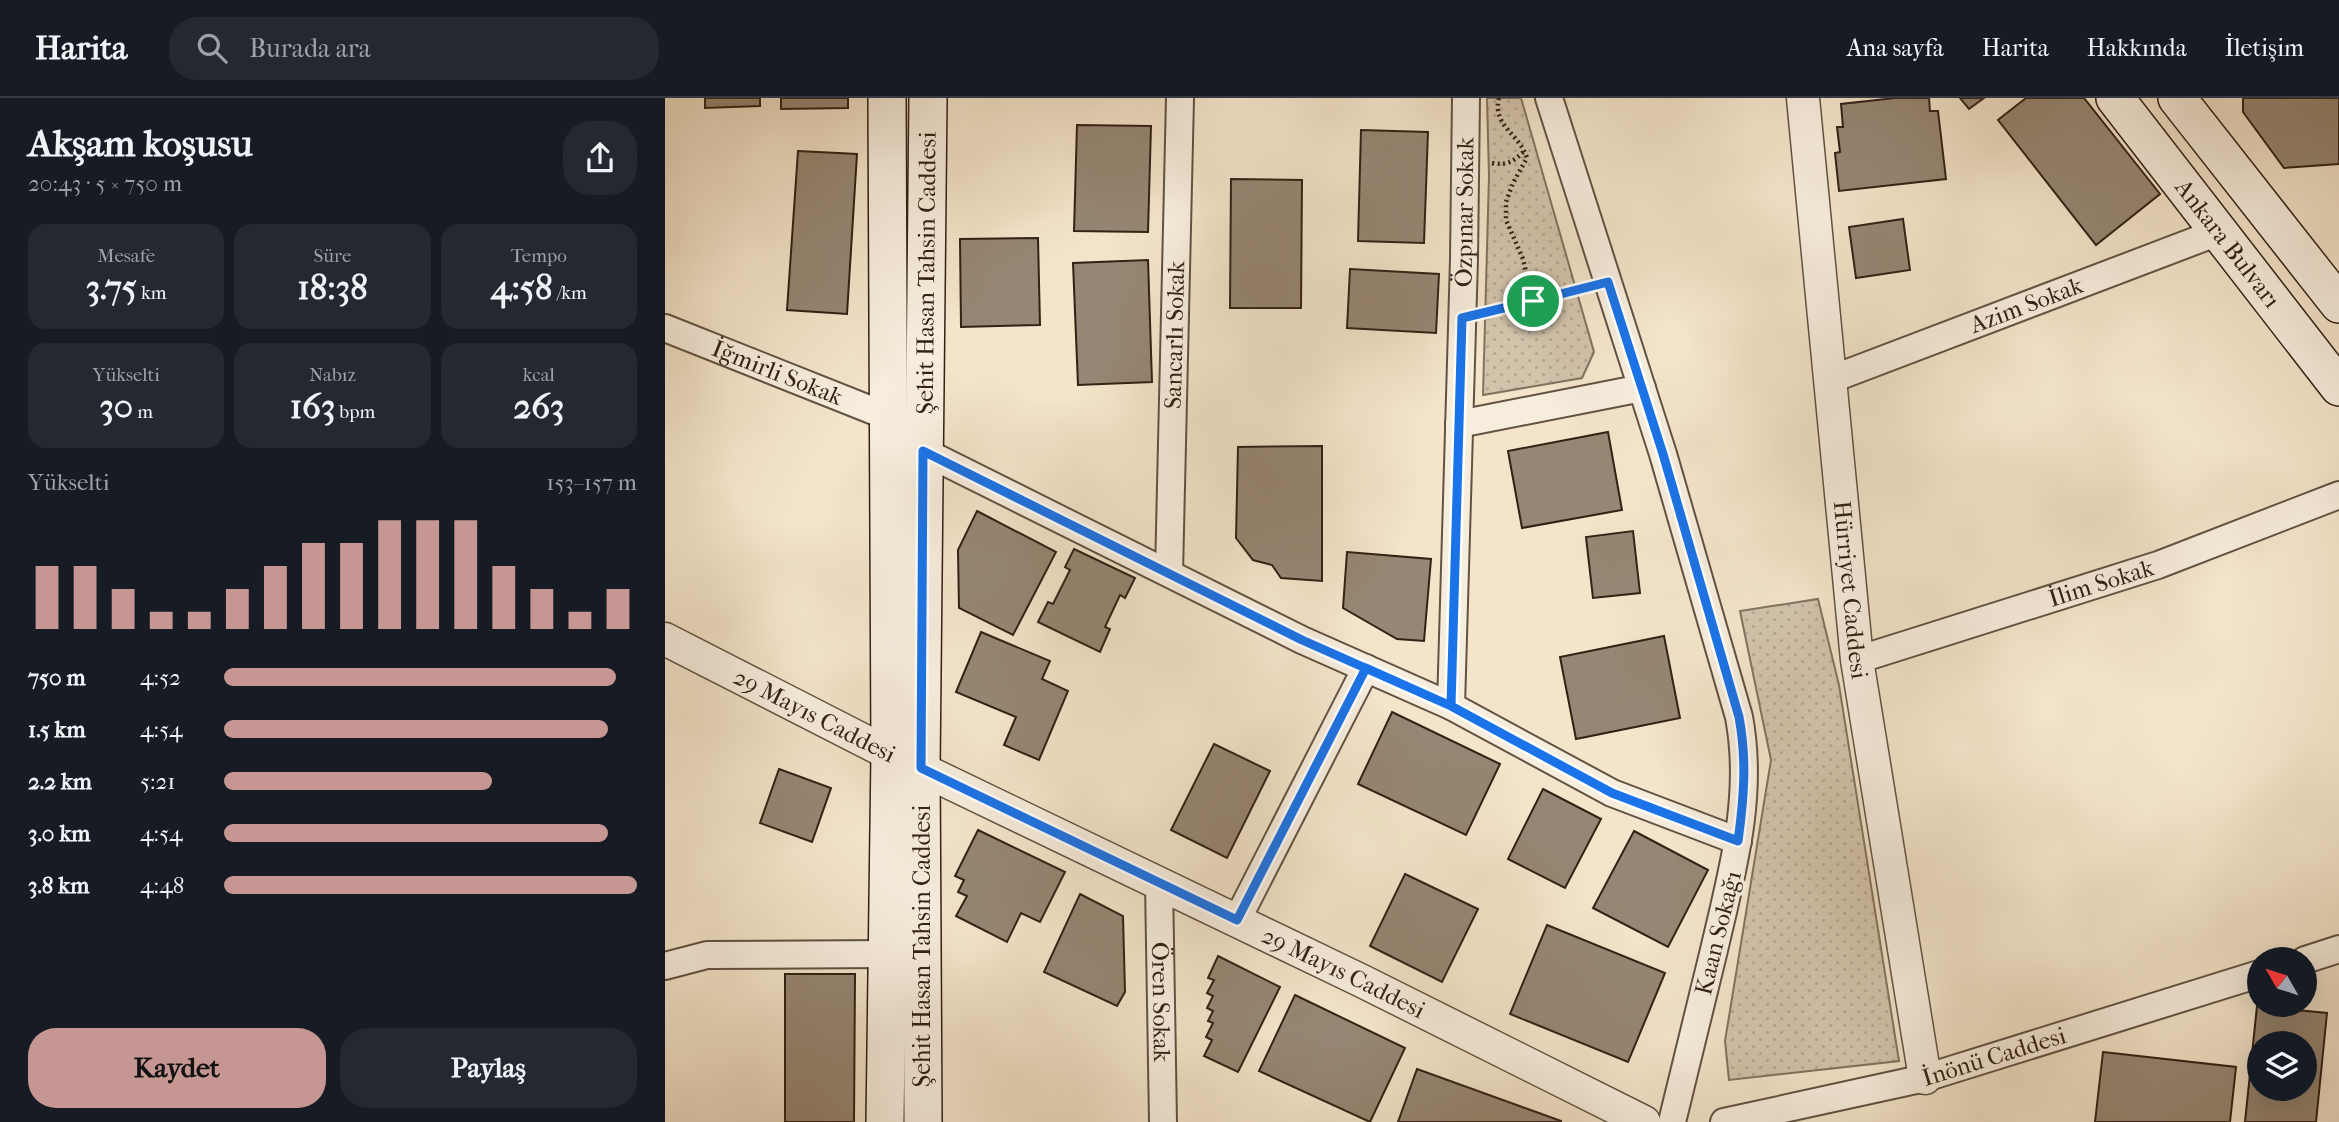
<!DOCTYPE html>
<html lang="tr">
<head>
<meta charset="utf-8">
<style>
  :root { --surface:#171b24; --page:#242831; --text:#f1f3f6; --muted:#9ea1a6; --line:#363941; --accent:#c59692 }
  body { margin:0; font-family:"IM FELL French Canon",serif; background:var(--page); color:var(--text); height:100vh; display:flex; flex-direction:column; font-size:26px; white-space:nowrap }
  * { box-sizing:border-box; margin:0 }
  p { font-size:23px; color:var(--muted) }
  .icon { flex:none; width:38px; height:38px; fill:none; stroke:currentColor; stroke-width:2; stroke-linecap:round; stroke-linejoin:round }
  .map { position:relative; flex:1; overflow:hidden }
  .sheet { display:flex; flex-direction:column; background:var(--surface); width:665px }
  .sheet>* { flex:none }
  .needle { width:46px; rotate:309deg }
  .fabs { position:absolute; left:1582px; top:849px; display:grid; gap:14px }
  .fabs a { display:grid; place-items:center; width:70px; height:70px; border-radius:50%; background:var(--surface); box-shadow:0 7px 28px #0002; font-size:35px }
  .pin { position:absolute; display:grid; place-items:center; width:60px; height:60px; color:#fff; margin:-30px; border:4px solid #fff; border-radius:50%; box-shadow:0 2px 7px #0007 }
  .round { display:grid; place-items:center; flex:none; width:74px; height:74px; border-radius:28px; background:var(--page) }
  .headline { display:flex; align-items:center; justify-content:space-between; height:119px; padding:0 28px }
  h1 { font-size:38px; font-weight:700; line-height:52px }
  .stats { display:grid; grid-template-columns:repeat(3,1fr); gap:10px; height:119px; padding:7px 28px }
  .stats div { display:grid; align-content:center; border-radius:18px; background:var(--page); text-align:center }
  .stats b { font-size:35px; font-weight:700 }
  .stats small { font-size:19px; font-weight:400 }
  .stats p { font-size:19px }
  .chart { height:196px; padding:14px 28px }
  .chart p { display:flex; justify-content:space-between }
  .chart svg { width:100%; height:126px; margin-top:7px; stroke:var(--accent); stroke-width:6 }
  .primary-button { display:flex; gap:14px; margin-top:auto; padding:14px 28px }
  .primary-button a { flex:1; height:80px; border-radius:28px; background:var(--accent); color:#111; font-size:28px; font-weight:700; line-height:80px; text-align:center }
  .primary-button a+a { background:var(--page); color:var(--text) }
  ul { padding:0 28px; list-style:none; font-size:23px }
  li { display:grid; grid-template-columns:112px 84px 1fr; align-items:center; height:52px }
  li i { height:18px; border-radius:9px; background:var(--accent) }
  header { display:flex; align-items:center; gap:42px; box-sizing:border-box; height:98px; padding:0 35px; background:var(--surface); border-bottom:2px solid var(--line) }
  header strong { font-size:33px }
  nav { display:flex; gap:38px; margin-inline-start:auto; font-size:24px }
  .search { width:490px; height:63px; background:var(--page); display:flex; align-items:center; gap:18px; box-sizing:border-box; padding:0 24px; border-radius:28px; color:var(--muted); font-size:26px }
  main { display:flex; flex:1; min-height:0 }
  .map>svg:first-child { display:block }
  .park { fill:url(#park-dots); stroke:#827260; stroke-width:2 }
  .building { fill:#968673; stroke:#322115; stroke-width:2; fill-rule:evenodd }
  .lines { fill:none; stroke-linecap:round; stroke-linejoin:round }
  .minor-casing { stroke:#625242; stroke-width:30 }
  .tertiary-casing { stroke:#625242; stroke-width:35 }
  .secondary-casing { stroke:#322115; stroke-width:40 }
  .path { stroke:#322115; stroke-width:4.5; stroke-dasharray:2 3.5; stroke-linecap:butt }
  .minor { stroke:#f7eddd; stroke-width:26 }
  .tertiary { stroke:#f7eddd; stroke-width:32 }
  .secondary { stroke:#f7eddd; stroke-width:37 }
  .route-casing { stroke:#fff; stroke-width:14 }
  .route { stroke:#1a73e8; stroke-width:9 }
  .labels { text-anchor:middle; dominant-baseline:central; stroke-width:7; stroke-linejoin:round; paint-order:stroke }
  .street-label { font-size:24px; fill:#322115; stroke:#f7eddd }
</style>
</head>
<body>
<header>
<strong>Harita</strong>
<div class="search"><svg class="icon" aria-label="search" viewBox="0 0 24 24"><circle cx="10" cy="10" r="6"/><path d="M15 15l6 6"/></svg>Burada ara</div>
<nav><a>Ana sayfa</a><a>Harita</a><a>Hakkında</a><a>İletişim</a></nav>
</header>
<main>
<section class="sheet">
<div class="headline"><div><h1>Akşam koşusu</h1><p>20:43 · 5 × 750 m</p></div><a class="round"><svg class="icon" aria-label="share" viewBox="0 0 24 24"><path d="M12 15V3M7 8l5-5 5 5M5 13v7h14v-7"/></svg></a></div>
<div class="stats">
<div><p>Mesafe</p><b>3.75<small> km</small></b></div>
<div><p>Süre</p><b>18:38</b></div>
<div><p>Tempo</p><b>4:58<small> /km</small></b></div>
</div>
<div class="stats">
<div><p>Yükselti</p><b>30<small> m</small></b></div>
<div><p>Nabız</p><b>163<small> bpm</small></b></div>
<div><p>kcal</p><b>263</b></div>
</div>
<div class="chart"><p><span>Yükselti</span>153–157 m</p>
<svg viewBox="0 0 160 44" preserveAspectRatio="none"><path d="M5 44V22M15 44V22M25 44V30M35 44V38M45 44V38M55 44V30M65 44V22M75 44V14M85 44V14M95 44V6M105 44V6M115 44V6M125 44V22M135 44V30M145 44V38M155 44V30"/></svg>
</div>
<ul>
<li><b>750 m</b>4:52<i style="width:95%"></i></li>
<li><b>1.5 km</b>4:54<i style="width:93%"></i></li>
<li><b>2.2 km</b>5:21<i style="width:65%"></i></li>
<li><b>3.0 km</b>4:54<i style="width:93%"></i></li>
<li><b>3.8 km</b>4:48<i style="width:100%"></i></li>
</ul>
<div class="primary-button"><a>Kaydet</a><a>Paylaş</a></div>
</section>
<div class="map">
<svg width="1674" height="1024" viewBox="0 0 1674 1024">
  <defs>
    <pattern id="park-dots" width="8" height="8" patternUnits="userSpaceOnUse" patternTransform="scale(1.75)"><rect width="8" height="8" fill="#d2c3ab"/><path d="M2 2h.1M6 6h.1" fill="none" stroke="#b5a792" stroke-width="1.8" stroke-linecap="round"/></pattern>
  </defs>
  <rect width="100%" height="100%" fill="#f3e4ca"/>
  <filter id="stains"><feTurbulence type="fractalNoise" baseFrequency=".00286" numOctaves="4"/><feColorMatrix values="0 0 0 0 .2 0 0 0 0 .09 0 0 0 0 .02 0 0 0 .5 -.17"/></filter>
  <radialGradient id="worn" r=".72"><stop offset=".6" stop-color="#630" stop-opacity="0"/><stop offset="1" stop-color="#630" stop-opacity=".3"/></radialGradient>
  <g class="park">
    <path d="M 822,0 L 856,0 L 929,254 L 917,280 L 818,297 L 824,78 Z"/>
    <path d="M 1153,501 L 1174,587 L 1234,963 L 1064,982 L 1060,943 L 1106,662 L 1075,513 Z"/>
  </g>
  <g class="building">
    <path d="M 40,0 L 95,0 L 95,8 L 40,10 Z"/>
    <path d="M 116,0 L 183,0 L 183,10 L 116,11 Z"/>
    <path d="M 1230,0 L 1264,0 L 1265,13 L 1273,13 L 1281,81 L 1174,93 L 1170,55 L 1175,54 L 1172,29 L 1178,29 L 1176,6 Z"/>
    <path d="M 1295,0 L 1319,0 L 1304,11 Z"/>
    <path d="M 1361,0 L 1419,0 L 1495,96 L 1431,147 L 1333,22 Z"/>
    <path d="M 1578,0 L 1674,0 L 1674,66 L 1619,70 L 1578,14 Z"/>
    <path d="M 412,27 L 486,28 L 483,134 L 409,133 Z"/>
    <path d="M 696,32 L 763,34 L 759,145 L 693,143 Z"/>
    <path d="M 133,53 L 192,56 L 182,216 L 122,212 Z"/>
    <path d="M 566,81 L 637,82 L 636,210 L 565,210 Z"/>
    <path d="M 1238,121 L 1245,172 L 1191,180 L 1184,129 Z"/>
    <path d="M 373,140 L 375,227 L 296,229 L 295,141 Z"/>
    <path d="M 483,162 L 487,284 L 413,287 L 408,165 Z"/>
    <path d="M 685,171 L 774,176 L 771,235 L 682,230 Z"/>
    <path d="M 943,334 L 957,412 L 857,430 L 843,353 Z"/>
    <path d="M 657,348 L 657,483 L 616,480 L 607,467 L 588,462 L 571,440 L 573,349 Z"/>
    <path d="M 312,413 L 391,454 L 348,537 L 294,510 L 293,452 Z"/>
    <path d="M 968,433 L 975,495 L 928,500 L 921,439 Z"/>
    <path d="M 409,451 L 470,480 L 460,500 L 455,497 L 440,529 L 445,531 L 435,554 L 373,524 L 383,504 L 388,506 L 405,472 L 400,469 Z"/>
    <path d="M 682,454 L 766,461 L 759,543 L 732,541 L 678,510 Z"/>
    <path d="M 316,534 L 385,563 L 377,581 L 403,593 L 374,662 L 339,647 L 351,619 L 291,594 Z"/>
    <path d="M 999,538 L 1015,620 L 911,641 L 895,559 Z"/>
    <path d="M 727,614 L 835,666 L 801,737 L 693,686 Z"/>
    <path d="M 549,646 L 605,673 L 562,760 L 506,732 Z"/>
    <path d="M 114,671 L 166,690 L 147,744 L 95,725 Z"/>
    <path d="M 878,691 L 936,721 L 900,790 L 843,761 Z"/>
    <path d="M 313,732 L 400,774 L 375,824 L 356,815 L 342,844 L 291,818 L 302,798 L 293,794 L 299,782 L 290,778 Z"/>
    <path d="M 969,733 L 1043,772 L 1003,849 L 928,810 Z"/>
    <path d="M 740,776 L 813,811 L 777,884 L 705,848 Z"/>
    <path d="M 415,796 L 458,818 L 460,894 L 452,908 L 379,874 Z"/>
    <path d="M 882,827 L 1000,875 L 963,964 L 845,916 Z"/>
    <path d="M 553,858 L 615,889 L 573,974 L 539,958 L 547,942 L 541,939 L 548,925 L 543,923 L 548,913 L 542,910 L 548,898 L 542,895 L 549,882 L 543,880 Z"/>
    <path d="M 120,876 L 190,876 L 189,1024 L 120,1024 Z"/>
    <path d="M 630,897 L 740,950 L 705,1024 L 594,973 Z"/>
    <path d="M 1592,908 L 1662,915 L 1651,1024 L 1580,1024 ZM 1594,945 L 1640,945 L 1640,990 L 1594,990 Z"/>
    <path d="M 1438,954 L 1571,969 L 1565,1024 L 1430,1024 Z"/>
    <path d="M 752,971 L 896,1023 L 896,1024 L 733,1024 Z"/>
  </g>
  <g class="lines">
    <defs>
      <g id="minor">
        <path d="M 884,0 L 998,356 L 1074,619 C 1089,699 1067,774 1049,852 C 1035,909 1021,967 1007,1024"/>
        <path id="s1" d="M 0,230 L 224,319"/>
        <path id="s2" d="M 1167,281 L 1556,133"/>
        <path d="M 794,326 L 977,290"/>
        <path d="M 258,353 L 637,542 L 786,608 L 947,695 L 1073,743"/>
        <path id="s3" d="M 504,475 L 515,0"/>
        <path id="s4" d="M 1192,562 L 1493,467 L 1674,397"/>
        <path id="s5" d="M 786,608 L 799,161 L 801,0"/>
        <path id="s6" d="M 494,785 L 498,1024"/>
        <path d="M 572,822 L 701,570"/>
        <path d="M 1640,862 L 1674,851"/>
        <path d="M 0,868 L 42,857 L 222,856"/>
        <path id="s7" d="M 1059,1024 L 1260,980 L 1594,876"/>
      </g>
      <g id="tertiary">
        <path id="s8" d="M 1138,0 L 1192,562 L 1260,980"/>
        <path id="s9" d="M 0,541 L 225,656 L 697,883 L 979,1024"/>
      </g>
      <g id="secondary">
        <path id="s10" d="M 1450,0 L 1674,289"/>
        <path d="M 1512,0 L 1674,206"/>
        <path d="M 220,1024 L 225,656 L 222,0"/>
        <path id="s11" d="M 258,1024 L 256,670 L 263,0"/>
      </g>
    </defs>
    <use href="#minor" class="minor-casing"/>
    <use href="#tertiary" class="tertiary-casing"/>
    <use href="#secondary" class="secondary-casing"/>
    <g class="path">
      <path d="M 834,0 C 827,28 854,35 862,60 L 848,85 L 841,104 L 841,122 L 858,161 L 868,203"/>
      <path d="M 827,65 C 842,68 850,63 860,52"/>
      <path d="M 822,214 L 919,190"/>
    </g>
    <use href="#minor" class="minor"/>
    <use href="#tertiary" class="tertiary"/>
    <use href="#secondary" class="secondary"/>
  </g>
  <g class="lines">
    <defs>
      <path id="route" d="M 868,203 L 797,220 L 786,608 L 701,570 L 572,822 L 256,670 L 258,353 L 637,542 L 786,608 L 947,695 L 1073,743 C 1079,700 1082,662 1074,619 L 998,356 L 943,184 L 868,203"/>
    </defs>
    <use href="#route" class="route-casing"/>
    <use href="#route" class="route"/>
  </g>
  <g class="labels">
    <g class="street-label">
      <text stroke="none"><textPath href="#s5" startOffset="494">Özpınar Sokak</textPath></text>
      <text stroke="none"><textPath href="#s10" startOffset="184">Ankara Bulvarı</textPath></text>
      <text stroke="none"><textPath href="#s11" startOffset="849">Şehit Hasan Tahsin Caddesi</textPath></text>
      <text stroke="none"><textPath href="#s2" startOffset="208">Azim Sokak</textPath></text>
      <text stroke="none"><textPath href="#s3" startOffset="238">Sancarlı Sokak</textPath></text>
      <text stroke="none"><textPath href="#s1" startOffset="121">İğmirli Sokak</textPath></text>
      <text stroke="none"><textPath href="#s4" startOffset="256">İlim Sokak</textPath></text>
      <text stroke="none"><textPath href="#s8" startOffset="494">Hürriyet Caddesi</textPath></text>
      <text stroke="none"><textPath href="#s9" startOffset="168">29 Mayıs Caddesi</textPath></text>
      <text transform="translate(1053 835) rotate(-76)">Kaan Sokağı</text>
      <text transform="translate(257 848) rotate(-90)">Şehit Hasan Tahsin Caddesi</text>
      <text stroke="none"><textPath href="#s9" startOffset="756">29 Mayıs Caddesi</textPath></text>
      <text stroke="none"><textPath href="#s6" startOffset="119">Ören Sokak</textPath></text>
      <text stroke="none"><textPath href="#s7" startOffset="278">İnönü Caddesi</textPath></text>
    </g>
  </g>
  <rect width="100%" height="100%" filter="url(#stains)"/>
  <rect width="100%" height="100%" fill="url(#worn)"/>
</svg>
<div class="fabs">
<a><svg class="needle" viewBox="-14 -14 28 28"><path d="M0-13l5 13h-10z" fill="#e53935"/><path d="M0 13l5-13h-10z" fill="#9ea1a6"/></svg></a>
<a><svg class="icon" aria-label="layers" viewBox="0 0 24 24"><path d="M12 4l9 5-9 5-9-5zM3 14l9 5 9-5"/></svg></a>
</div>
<div class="pin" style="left:868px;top:203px;background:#1e9e55"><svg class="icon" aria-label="arrive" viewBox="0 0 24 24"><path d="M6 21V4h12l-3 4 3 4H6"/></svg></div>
</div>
</main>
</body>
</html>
